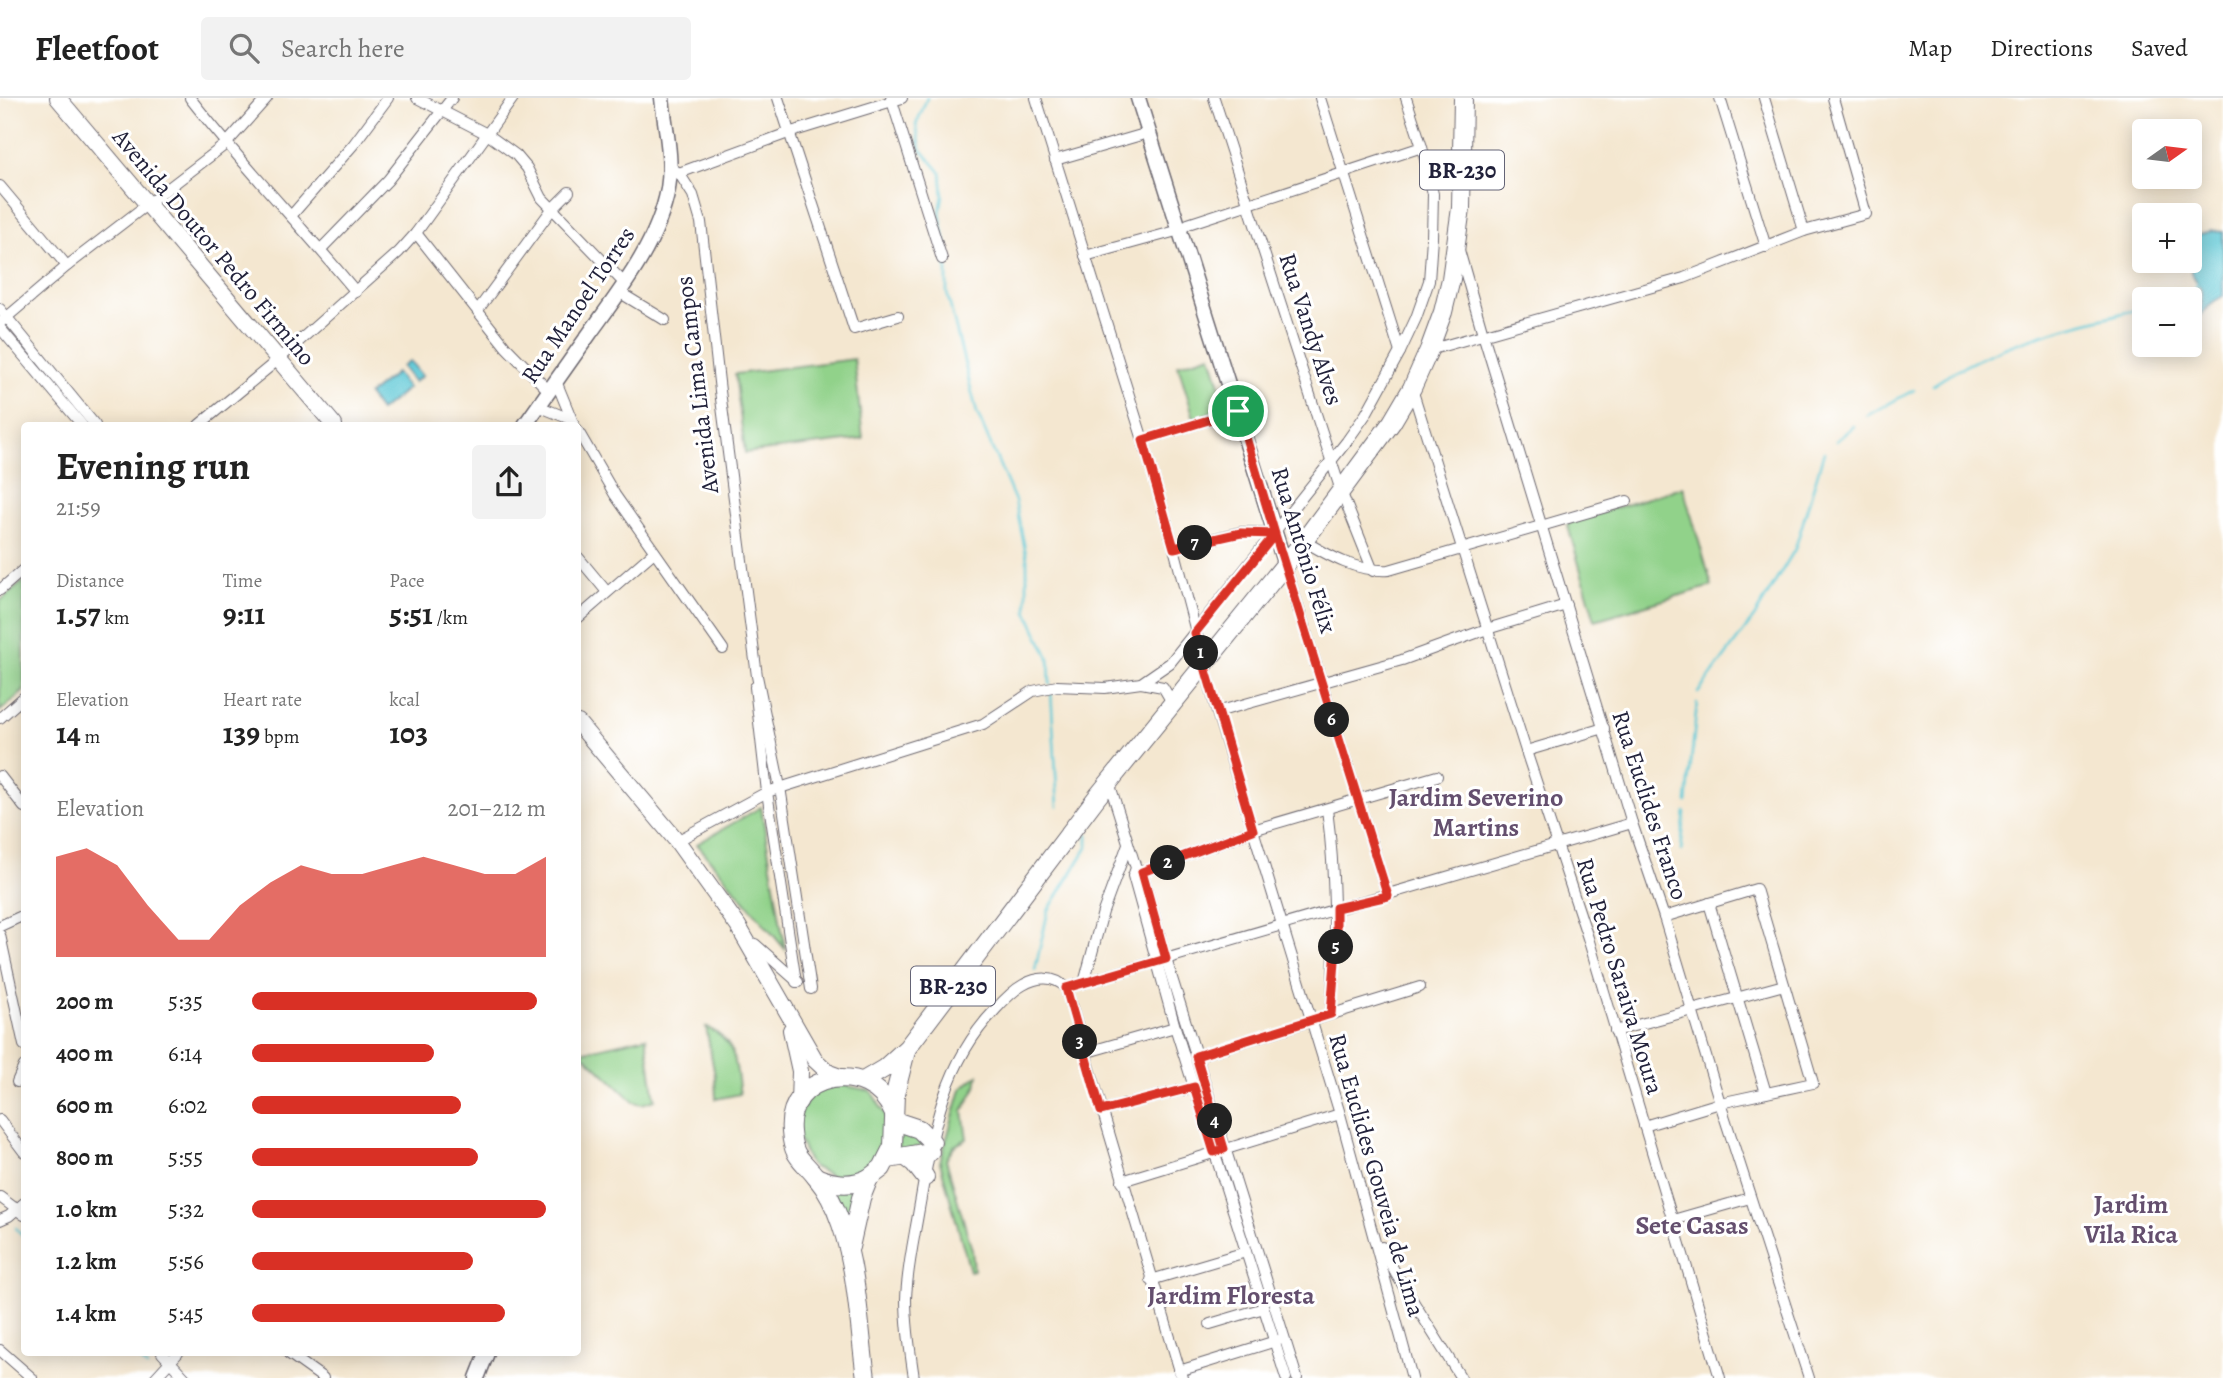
<!DOCTYPE html>
<html lang="en">
<head>
<meta charset="utf-8">
<style>
  :root { --surface:#fff; --page:#f2f2f2; --text:#222; --muted:#767676; --line:#e0e0e0; --accent:#d93025 }
  body { margin:0; font-family:Alegreya,serif; background:var(--page); color:var(--text); height:100vh; display:flex; flex-direction:column; font-size:26px; white-space:nowrap }
  * { box-sizing:border-box; margin:0 }
  p { font-size:23px; color:var(--muted) }
  .icon { flex:none; width:38px; height:38px; fill:none; stroke:currentColor; stroke-width:2; stroke-linecap:round; stroke-linejoin:round }
  .map { position:relative; flex:1; overflow:hidden }
  .side { position:absolute; left:21px; top:324px; width:560px; height:934px; display:flex; flex-direction:column; background:var(--surface); border-radius:7px; box-shadow:0 4px 18px #0003 }
  .side>* { flex:none }
  .needle { width:46px; rotate:76deg }
  .controls { position:absolute; left:2132px; top:21px; display:grid; gap:14px }
  .controls a { display:grid; place-items:center; width:70px; height:70px; border-radius:7px; background:var(--surface); box-shadow:0 4px 18px #0003; font-size:35px }
  .pin { position:absolute; display:grid; place-items:center; width:60px; height:60px; color:#fff; margin:-30px; border:4px solid #fff; border-radius:50%; box-shadow:0 2px 7px #0007 }
  .km { position:absolute; width:35px; height:35px; margin:-18px; border-radius:50%; background:#222; color:#fff; font-size:19px; line-height:35px; text-align:center }
  .round { display:grid; place-items:center; flex:none; width:74px; height:74px; border-radius:7px; background:var(--page) }
  .summary { display:flex; align-items:center; justify-content:space-between; height:119px; padding:0 35px }
  h1 { font-size:38px; font-weight:700; line-height:52px }
  .figures { display:grid; grid-template-columns:repeat(3,1fr); gap:10px; height:119px; padding:7px 35px }
  .figures div { display:grid; align-content:center }
  .figures b { font-size:30px; font-weight:700 }
  .figures small { font-size:19px; font-weight:400 }
  .figures p { font-size:19px }
  .chart { height:196px; padding:14px 35px }
  .chart p { display:flex; justify-content:space-between }
  .chart svg { width:100%; height:126px; margin-top:7px; fill:var(--accent); opacity:.7 }
  ul { padding:0 35px; list-style:none; font-size:23px }
  li { display:grid; grid-template-columns:112px 84px 1fr; align-items:center; height:52px }
  li i { height:18px; border-radius:9px; background:var(--accent) }
  header { display:flex; align-items:center; gap:42px; box-sizing:border-box; height:98px; padding:0 35px; background:var(--surface); border-bottom:2px solid var(--line) }
  header strong { font-size:33px }
  nav { display:flex; gap:38px; margin-inline-start:auto; font-size:24px }
  .search { width:490px; height:63px; background:var(--page); display:flex; align-items:center; gap:18px; box-sizing:border-box; padding:0 24px; border-radius:7px; color:var(--muted); font-size:26px }
  .map>svg:first-child { display:block }
  .green { fill:#91d28a; stroke:#5a7a62; stroke-width:2 }
  .water { fill:#5dc8d6; stroke:#407588; stroke-width:2 }
  .lines { fill:none; stroke-linecap:round; stroke-linejoin:round }
  .stream { stroke:#5dc8d6; stroke-width:2.5 }
  .street-casing { stroke:#6c676f; stroke-width:12 }
  .secondary-casing { stroke:#6c676f; stroke-width:17 }
  .primary-casing { stroke:#6c676f; stroke-width:18 }
  .highway-casing { stroke:#6c676f; stroke-width:20 }
  .street { stroke:#fff; stroke-width:10 }
  .secondary { stroke:#fff; stroke-width:14 }
  .primary { stroke:#fff; stroke-width:16 }
  .highway { stroke:#fff; stroke-width:18 }
  .route-casing { stroke:#fff; stroke-width:14 }
  .route { stroke:#d93025; stroke-width:9 }
  .labels { text-anchor:middle; dominant-baseline:central; stroke-width:6; stroke-linejoin:round; paint-order:stroke }
  .shield { fill:#fff; stroke:#646476; stroke-width:2 }
  .shield-label { font-size:23px; font-weight:bold; fill:#22223b }
  .street-label { font-size:24px; fill:#22223b; stroke:#fff }
  .neighbourhood-label { font-size:26px; font-weight:bold; fill:#644f6e; stroke:#fff }
</style>
</head>
<body>
<header>
<strong>Fleetfoot</strong>
<div class="search"><svg class="icon" aria-label="search" viewBox="0 0 24 24"><circle cx="10" cy="10" r="6"/><path d="M15 15l6 6"/></svg>Search here</div>
<nav><a>Map</a><a>Directions</a><a>Saved</a></nav>
</header>
<div class="map">
<svg width="2223" height="1280" viewBox="0 0 2223 1280">
  <rect width="100%" height="100%" fill="#fff"/>
  <filter id="ink" filterUnits="userSpaceOnUse"><feTurbulence type="fractalNoise" baseFrequency=".0143" numOctaves="2"/><feDisplacementMap in="SourceGraphic" scale="14" xChannelSelector="R" yChannelSelector="G"/><feConvolveMatrix kernelMatrix="1 2 1 2 8 2 1 2 1" color-interpolation-filters="sRGB"/></filter>
  <filter id="wash" filterUnits="userSpaceOnUse"><feTurbulence type="fractalNoise" baseFrequency=".00686" numOctaves="4" result="noise"/><feDisplacementMap in="SourceGraphic" scale="28" xChannelSelector="R" yChannelSelector="G"/><feGaussianBlur stdDeviation="1.57" result="paint"/><feColorMatrix in="noise" values="0 0 0 0 0 0 0 0 0 0 0 0 0 0 0 0 0 1.4 0 .05"/><feComposite in="paint" operator="in"/></filter>
  <g filter="url(#wash)">
    <rect width="100%" height="100%" fill="#f4e7d0"/>
    <g class="green">
      <path d="M 1211,257 L 1227,310 L 1194,320 L 1178,267 Z"/>
      <path d="M 854,261 L 863,341 L 745,355 L 735,276 Z"/>
      <path d="M 1683,389 L 1712,488 L 1595,522 L 1567,425 Z"/>
      <path d="M 24,483 L 24,593 L 0,613 L 0,503 Z"/>
      <path d="M 761,709 L 785,851 L 697,746 Z"/>
      <path d="M 706,929 C 738,944 735,965 740,996 L 716,1001 L 715,978 Z"/>
      <path d="M 646,939 L 655,1002 L 642,1006 L 634,1004 L 581,954 Z"/>
      <path d="M 978,977 L 976,989 L 963,1013 L 967,1041 L 954,1048 L 946,1062 L 972,1152 L 974,1172 L 970,1173 L 940,1064 L 961,991 Z"/>
      <path d="M 833,985 L 871,993 L 891,1026 L 880,1063 L 859,1078 L 833,1079 L 810,1067 L 795,1032 L 797,1019 L 811,997 Z"/>
      <path d="M 900,1032 L 923,1043 L 924,1047 L 897,1055 Z"/>
      <path d="M 860,1089 L 848,1126 L 829,1091 Z"/>
    </g>
    <g class="water">
      <path d="M 2211,133 L 2223,134 L 2223,198 L 2213,204 L 2198,220 L 2202,207 L 2201,191 L 2191,174 L 2190,147 L 2197,137 Z"/>
      <path d="M 410,263 L 422,278 L 414,284 L 402,269 Z"/>
      <path d="M 396,275 L 408,290 L 380,313 L 368,297 Z"/>
    </g>
    <g class="lines">
      <g class="stream">
        <path d="M 927,0 L 916,27 L 921,51 L 941,75 L 943,97 L 940,115 L 947,155 L 947,195 L 977,315 L 1015,403 L 1027,461 L 1027,513 L 1049,560 L 1050,586"/>
        <path d="M 2184,201 L 2189,200 L 2199,184"/>
        <path d="M 1933,287 C 1997,244 2070,228 2144,210"/>
        <path d="M 1866,318 L 1914,292"/>
        <path d="M 1836,343 L 1854,328"/>
        <path d="M 1051,593 L 1058,709"/>
        <path d="M 1698,595 L 1755,518 L 1795,451 L 1824,354"/>
        <path d="M 1687,704 L 1697,605"/>
        <path d="M 1681,753 L 1685,714"/>
        <path d="M 1035,872 L 1048,813 L 1088,748 L 1088,736"/>
        <path d="M 16,1130 L 24,1139"/>
        <path d="M 133,1255 L 147,1269"/>
      </g>
    </g>
  </g>
  <g filter="url(#ink)">
    <g class="lines">
      <defs>
        <g id="street">
          <path d="M 190,0 C 242,67 302,128 356,194"/>
          <path d="M 417,0 L 487,36 L 516,57 L 527,70 L 542,100 L 625,186"/>
          <path d="M 778,0 L 854,231 L 898,218"/>
          <path d="M 891,0 L 942,161"/>
          <path d="M 1036,0 L 1143,342 L 1174,450 L 1217,614 L 1340,1016 L 1412,1280"/>
          <path d="M 1214,0 L 1341,393 L 1373,473"/>
          <path d="M 1320,0 L 1400,254"/>
          <path d="M 1720,0 L 1766,149"/>
          <path d="M 1764,0 L 1804,133"/>
          <path d="M 1055,62 L 1148,35"/>
          <path d="M 669,68 L 679,75 L 693,97 L 701,124 L 720,293 L 757,578 L 780,689 L 811,891"/>
          <path d="M 679,75 L 788,35 L 902,0"/>
          <path d="M 0,88 L 67,168"/>
          <path d="M 291,118 L 353,47 L 388,0"/>
          <path d="M 416,135 L 506,249 L 549,293"/>
          <path d="M 321,151 L 388,82 L 452,0"/>
          <path d="M 1459,152 L 1483,236 L 1632,725 L 1664,819 L 1720,1005 L 1809,1280"/>
          <path d="M 1085,158 L 1180,132 L 1188,126 L 1422,49"/>
          <path d="M 619,194 L 665,222"/>
          <path d="M 0,211 L 95,327"/>
          <path d="M 478,212 L 552,111 L 569,94"/>
          <path d="M 0,225 L 67,168 L 226,46 L 267,0"/>
          <path d="M 0,230 L 82,327"/>
          <path d="M 1429,252 L 1684,180 L 1804,133 L 1866,116 L 1833,0"/>
          <path d="M 556,283 L 574,327"/>
          <path d="M 1412,291 L 1526,653 L 1588,840 L 1720,1280"/>
          <path d="M 538,308 L 570,321"/>
          <path d="M 199,327 L 279,261 L 399,154 L 416,135 L 513,0"/>
          <path d="M 578,333 L 615,397 L 723,551"/>
          <path d="M 1143,342 L 1238,313"/>
          <path d="M 1304,443 C 1331,459 1357,474 1389,472 L 1627,403"/>
          <path d="M 1174,450 L 1241,434 L 1275,435"/>
          <path d="M 578,459 L 607,494"/>
          <path d="M 1285,467 L 1388,798"/>
          <path d="M 0,492 L 24,471"/>
          <path d="M 578,520 L 654,454"/>
          <path d="M 1141,585 L 1163,589 L 1173,606"/>
          <path d="M 755,589 L 767,694 L 796,884"/>
          <path d="M 1217,614 L 1402,562 L 1487,531 L 1566,507"/>
          <path d="M 0,620 L 24,599"/>
          <path d="M 1526,653 L 1604,630"/>
          <path d="M 0,678 L 24,709"/>
          <path d="M 1109,684 L 1136,770 L 1133,778 L 1175,929 L 1286,1280"/>
          <path d="M 1327,711 C 1336,780 1336,846 1331,916"/>
          <path d="M 677,743 L 767,694 L 983,626 L 1033,593 L 1057,588 L 1105,590 L 1141,585 L 1170,565 L 1347,343 L 1366,316 L 1400,254 L 1416,220 L 1429,183 L 1432,140 L 1433,96 L 1422,49 L 1406,0"/>
          <path d="M 1136,770 L 1142,774 L 1166,861 L 1297,1280"/>
          <path d="M 1142,774 L 1253,732 L 1437,678"/>
          <path d="M 1709,805 L 1766,995"/>
          <path d="M 0,828 L 24,817"/>
          <path d="M 0,837 L 24,947"/>
          <path d="M 755,846 L 798,884"/>
          <path d="M 1084,885 L 1103,814 L 1128,746"/>
          <path d="M 1066,890 L 1632,725"/>
          <path d="M 1615,933 L 1784,887"/>
          <path d="M 1084,955 L 1175,929"/>
          <path d="M 1196,958 L 1420,889"/>
          <path d="M 17,984 L 24,968"/>
          <path d="M 1101,1013 L 1194,989"/>
          <path d="M 0,1022 L 24,1054"/>
          <path d="M 1644,1028 L 1720,1005 L 1813,985 L 1756,791 L 1664,819"/>
          <path d="M 1122,1083 L 1340,1016"/>
          <path d="M 0,1099 L 24,1117"/>
          <path d="M 0,1122 L 9,1118 L 24,1105"/>
          <path d="M 1673,1122 L 1750,1100"/>
          <path d="M 1382,1149 L 1396,1176 L 1461,1280"/>
          <path d="M 1151,1182 L 1246,1154"/>
          <path d="M 1210,1226 L 1264,1210"/>
          <path d="M 0,1252 L 32,1280"/>
          <path d="M 162,1255 L 185,1280"/>
          <path d="M 288,1255 L 323,1280"/>
          <path d="M 1179,1273 L 1279,1242"/>
          <path d="M 155,1280 L 178,1255"/>
          <path d="M 914,1280 C 910,1254 906,1227 906,1201 C 907,1171 914,1141 919,1111 C 932,1038 942,967 995,912 C 1003,903 1012,893 1023,887 C 1037,879 1054,877 1066,890 L 1182,1280"/>
        </g>
        <g id="secondary">
          <path d="M 1138,0 L 1285,467"/>
          <path d="M 525,327 C 546,297 568,266 590,235 C 621,192 658,145 668,91 C 673,61 665,29 662,0"/>
          <path d="M 477,1280 L 487,1255"/>
        </g>
        <g id="primary">
          <path d="M 58,0 L 334,327"/>
          <path d="M 578,625 L 677,743 L 738,828 L 815,962 L 829,975 L 840,979"/>
          <path d="M 791,932 L 800,973 L 799,1004"/>
        </g>
        <g id="highway">
          <path d="M 863,983 L 885,970 L 907,950 L 1097,699 L 1304,443 L 1392,324 L 1412,290 L 1429,252 L 1443,214 L 1451,181 L 1461,110 L 1463,0"/>
          <path d="M 895,1023 L 919,1031 L 932,1044"/>
          <path d="M 906,1059 L 914,1065 L 925,1079"/>
          <path d="M 888,1061 L 930,1054"/>
          <path d="M 816,1079 C 834,1087 851,1089 869,1080"/>
          <path d="M 850,1149 L 861,1100 L 869,1080 L 882,1070 L 893,1048 L 895,996 L 906,953"/>
          <path d="M 866,1280 C 859,1230 858,1175 841,1126 C 836,1111 827,1092 816,1079 C 802,1061 793,1060 791,1034 C 785,975 870,959 893,1014"/>
        </g>
      </defs>
      <use href="#street" class="street-casing"/>
      <use href="#secondary" class="secondary-casing"/>
      <use href="#primary" class="primary-casing"/>
      <use href="#highway" class="highway-casing"/>
      <use href="#street" class="street"/>
      <use href="#secondary" class="secondary"/>
      <use href="#primary" class="primary"/>
      <use href="#highway" class="highway"/>
    </g>
  </g>
  <g class="lines" filter="url(#ink)">
    <defs>
      <path id="route" d="M 1238,313 L 1275,436 L 1195,535 L 1253,732 L 1142,774 L 1166,861 L 1066,890 L 1101,1013 L 1194,989 L 1214,1054 L 1224,1051 L 1196,958 L 1331,916 L 1336,850 L 1336,810 L 1388,798 L 1275,436 L 1241,435 L 1174,450 L 1143,342 L 1238,313"/>
    </defs>
    <use href="#route" class="route-casing"/>
    <use href="#route" class="route"/>
  </g>
  <g class="labels">
    <g class="shield">
      <rect x="1420" y="52.5" width="84" height="39" rx="5"/>
      <rect x="911" y="868.5" width="84" height="39" rx="5"/>
    </g>
    <g class="shield-label">
      <text x="1462" y="72">BR-230</text>
      <text x="953" y="888">BR-230</text>
    </g>
    <g class="street-label">
      <text transform="translate(214 149) rotate(50)">Avenida Doutor Pedro Firmino</text>
      <text transform="translate(578 207) rotate(-56)">Rua Manoel Torres</text>
      <text transform="translate(1311 231) rotate(72)">Rua Vandy Alves</text>
      <text transform="translate(697 287) rotate(-97)">Avenida Lima Campos</text>
      <text transform="translate(1304 452) rotate(73)">Rua Antônio Félix</text>
      <text transform="translate(1650 707) rotate(72)">Rua Euclides Franco</text>
      <text transform="translate(1620 878) rotate(73)">Rua Pedro Saraiva Moura</text>
      <text transform="translate(1377 1077) rotate(74)">Rua Euclides Gouveia de Lima</text>
    </g>
    <g class="neighbourhood-label">
      <text x="1476" y="699">Jardim Severino<tspan x="1476" dy="30">Martins</tspan></text>
      <text x="2131" y="1106">Jardim<tspan x="2131" dy="30">Vila Rica</tspan></text>
      <text x="1692" y="1127">Sete Casas</text>
      <text x="1231" y="1197">Jardim Floresta</text>
    </g>
  </g>
</svg>
<div class="controls">
<a><svg class="needle" viewBox="-14 -14 28 28"><path d="M0-13l5 13h-10z" fill="#e53935"/><path d="M0 13l5-13h-10z" fill="#767676"/></svg></a>
<a>+</a>
<a>−</a>
</div>
<div class="pin" style="left:1238px;top:313px;background:#1e9e55"><svg class="icon" aria-label="arrive" viewBox="0 0 24 24"><path d="M6 21V4h12l-3 4 3 4H6"/></svg></div>
<b class="km" style="left:1201px;top:555px">1</b>
<b class="km" style="left:1168px;top:765px">2</b>
<b class="km" style="left:1080px;top:944px">3</b>
<b class="km" style="left:1215px;top:1023px">4</b>
<b class="km" style="left:1336px;top:849px">5</b>
<b class="km" style="left:1332px;top:622px">6</b>
<b class="km" style="left:1195px;top:445px">7</b>
<section class="side">
<div class="summary"><div><h1>Evening run</h1><p>21:59</p></div><a class="round"><svg class="icon" aria-label="share" viewBox="0 0 24 24"><path d="M12 15V3M7 8l5-5 5 5M5 13v7h14v-7"/></svg></a></div>
<div class="figures">
<div><p>Distance</p><b>1.57<small> km</small></b></div>
<div><p>Time</p><b>9:11</b></div>
<div><p>Pace</p><b>5:51<small> /km</small></b></div>
</div>
<div class="figures">
<div><p>Elevation</p><b>14<small> m</small></b></div>
<div><p>Heart rate</p><b>139<small> bpm</small></b></div>
<div><p>kcal</p><b>103</b></div>
</div>
<div class="chart"><p><span>Elevation</span>201–212 m</p>
<svg viewBox="0 0 160 44" preserveAspectRatio="none"><path d="M0 44V9L10 6L20 12L30 26L40 38L50 38L60 26L70 18L80 12L90 15L100 15L110 12L120 9L130 12L140 15L150 15L160 9V44z"/></svg>
</div>
<ul>
<li><b>200 m</b>5:35<i style="width:97%"></i></li>
<li><b>400 m</b>6:14<i style="width:62%"></i></li>
<li><b>600 m</b>6:02<i style="width:71%"></i></li>
<li><b>800 m</b>5:55<i style="width:77%"></i></li>
<li><b>1.0 km</b>5:32<i style="width:100%"></i></li>
<li><b>1.2 km</b>5:56<i style="width:75%"></i></li>
<li><b>1.4 km</b>5:45<i style="width:86%"></i></li>
</ul>
</section>
</div>
</body>
</html>
